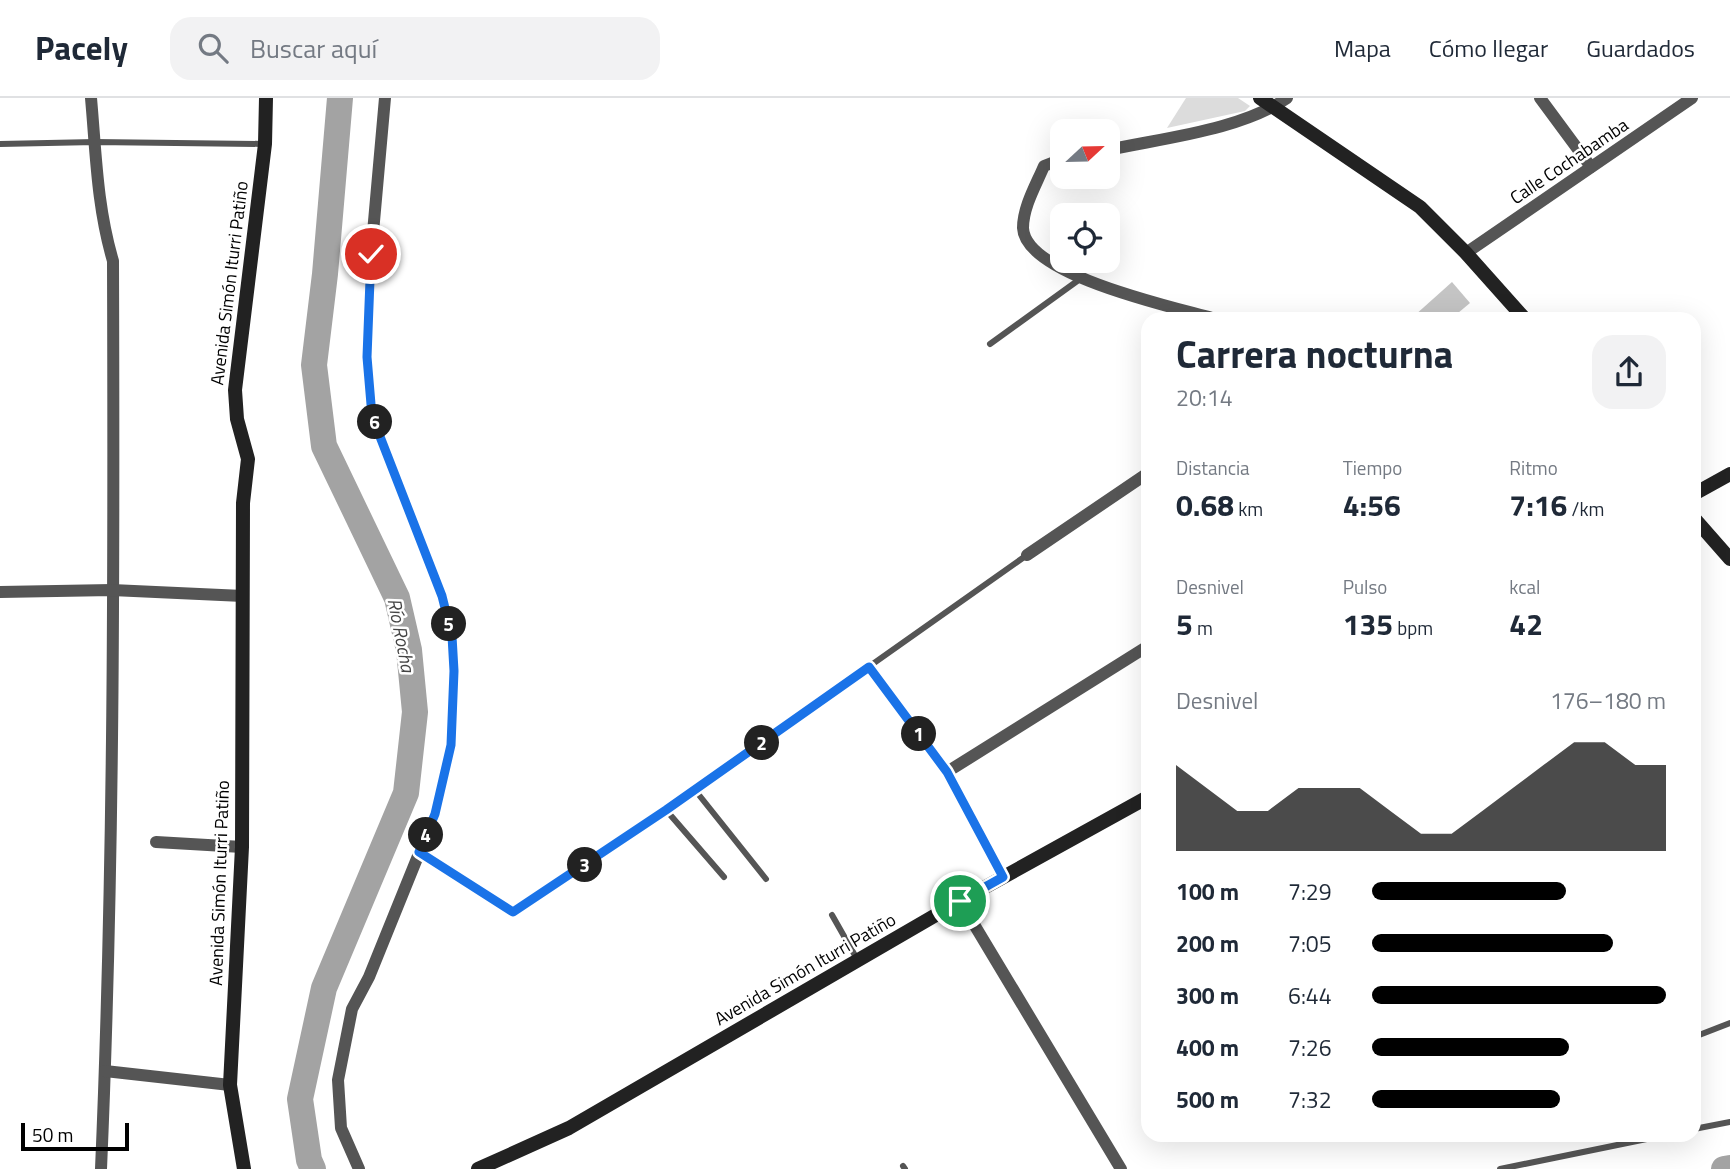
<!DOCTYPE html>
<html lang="es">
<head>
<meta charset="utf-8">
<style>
  :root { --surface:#fff; --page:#f2f2f3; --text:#1f2937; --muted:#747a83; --line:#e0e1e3; --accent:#000 }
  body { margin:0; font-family:"Titillium Web",sans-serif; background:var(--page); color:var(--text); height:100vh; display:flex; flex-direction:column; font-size:26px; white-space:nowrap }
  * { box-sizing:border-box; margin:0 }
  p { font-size:23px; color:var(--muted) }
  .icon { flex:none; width:38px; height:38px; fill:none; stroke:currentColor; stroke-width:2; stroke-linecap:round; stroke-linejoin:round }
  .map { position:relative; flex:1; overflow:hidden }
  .panel { position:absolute; left:1141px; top:214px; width:560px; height:830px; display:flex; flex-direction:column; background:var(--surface); border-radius:21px; box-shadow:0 7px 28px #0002 }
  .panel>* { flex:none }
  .needle { width:46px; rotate:68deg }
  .buttons { position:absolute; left:1050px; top:21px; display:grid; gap:14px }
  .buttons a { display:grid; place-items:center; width:70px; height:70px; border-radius:14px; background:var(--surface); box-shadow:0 7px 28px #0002; font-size:35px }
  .scale { position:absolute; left:21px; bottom:18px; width:108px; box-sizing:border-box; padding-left:7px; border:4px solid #000; border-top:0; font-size:19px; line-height:24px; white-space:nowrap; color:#000; -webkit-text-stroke:5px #fff; paint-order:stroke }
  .pin { position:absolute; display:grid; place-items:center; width:60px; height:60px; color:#fff; margin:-30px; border:4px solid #fff; border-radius:50%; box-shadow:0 2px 7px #0007 }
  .km { position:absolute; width:35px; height:35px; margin:-18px; border-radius:50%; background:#222; color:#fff; font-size:19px; line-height:35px; text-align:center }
  .round { display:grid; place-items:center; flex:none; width:74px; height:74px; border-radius:21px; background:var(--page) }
  .head { display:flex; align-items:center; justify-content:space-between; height:119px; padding:0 35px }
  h1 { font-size:38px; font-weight:700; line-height:52px }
  .figures { display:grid; grid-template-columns:repeat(3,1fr); gap:10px; height:119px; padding:7px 35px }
  .figures div { display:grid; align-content:center }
  .figures b { font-size:30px; font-weight:700 }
  .figures small { font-size:19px; font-weight:400 }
  .figures p { font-size:19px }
  .chart { height:196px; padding:14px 35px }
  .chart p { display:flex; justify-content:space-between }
  .chart svg { width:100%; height:126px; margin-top:7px; fill:var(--accent); opacity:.7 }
  ul { padding:0 35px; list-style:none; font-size:23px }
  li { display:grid; grid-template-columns:112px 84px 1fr; align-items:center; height:52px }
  li i { height:18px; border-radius:9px; background:var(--accent) }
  header { display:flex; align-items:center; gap:42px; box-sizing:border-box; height:98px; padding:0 35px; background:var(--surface); border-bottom:2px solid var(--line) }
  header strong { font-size:33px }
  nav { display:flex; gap:38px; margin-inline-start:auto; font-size:24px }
  .search { width:490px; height:63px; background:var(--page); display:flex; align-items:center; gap:18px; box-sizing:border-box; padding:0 24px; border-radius:21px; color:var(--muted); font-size:26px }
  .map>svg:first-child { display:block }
  .green { fill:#dcdcdc }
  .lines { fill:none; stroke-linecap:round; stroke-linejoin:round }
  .river { stroke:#a3a3a3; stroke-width:26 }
  .building { fill:#c4c4c4 }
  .lane { stroke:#555; stroke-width:6 }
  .street { stroke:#555; stroke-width:12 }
  .secondary { stroke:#222; stroke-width:14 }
  .route-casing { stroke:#fff; stroke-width:14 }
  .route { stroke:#1a73e8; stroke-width:9 }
  .labels { text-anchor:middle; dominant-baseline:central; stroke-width:5; stroke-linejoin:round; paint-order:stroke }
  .street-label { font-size:18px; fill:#000; stroke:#fff }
  .water-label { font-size:19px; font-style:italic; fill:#444; stroke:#fff }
</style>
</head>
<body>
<header>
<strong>Pacely</strong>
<div class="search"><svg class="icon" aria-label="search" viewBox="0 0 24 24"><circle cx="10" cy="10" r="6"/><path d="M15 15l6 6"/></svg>Buscar aquí</div>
<nav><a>Mapa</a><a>Cómo llegar</a><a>Guardados</a></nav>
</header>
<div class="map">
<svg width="1730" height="1071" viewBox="0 0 1730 1071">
  <rect width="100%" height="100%" fill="#fff"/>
  <path class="green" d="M 1186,0 L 1238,0 L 1250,8 L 1245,13 L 1167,30 Z"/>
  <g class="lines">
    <g class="river">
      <path d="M 313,1071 L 309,1062 L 300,1001 L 324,890 L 406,695 L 415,614 L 409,552 L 397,500 L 324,348 L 314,267 L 325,176 L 340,0"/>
      <path d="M 1724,1071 L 1730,1070"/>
    </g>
  </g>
  <path class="building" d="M 1452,184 L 1470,205 L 1452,220 L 1416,220 L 1414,218 Z"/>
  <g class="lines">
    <g class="lane">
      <path d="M 0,46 L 95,44 L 265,46"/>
      <path d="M 990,246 L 1080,181"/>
      <path d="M 695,692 L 766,781"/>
      <path d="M 666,712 L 724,779"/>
      <path d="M 419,754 L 513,814 L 666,712 L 1027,457"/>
      <path d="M 832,817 L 857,861"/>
      <path d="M 1694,939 L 1730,925"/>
      <path d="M 1694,1031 L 1730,1024"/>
      <path d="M 903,1068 L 905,1071"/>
      <path d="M 1500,1071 L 1671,1036"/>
    </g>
    <g class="street">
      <path d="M 91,0 C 96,56 97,109 113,163 C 114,466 114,769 101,1071"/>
      <path d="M 1540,0 L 1591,69"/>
      <path d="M 1108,52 C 1163,40 1241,32 1287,0"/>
      <path d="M 1062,61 L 1044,68 C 1036,87 1023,109 1023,130 C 1025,177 1173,209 1212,220"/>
      <path d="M 1466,155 L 1692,0"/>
      <path d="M 1027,457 L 1148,375"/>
      <path d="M 0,494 L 112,492 L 243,498"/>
      <path d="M 869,569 L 947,674 L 1003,779"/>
      <path d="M 947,674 L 1148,548"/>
      <path d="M 156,744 L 242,749"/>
      <path d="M 960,803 L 1121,1071"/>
      <path d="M 105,973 L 230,987"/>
      <path d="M 359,1071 L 341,1030 L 338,982 L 352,911 L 369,879 L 435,716 L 451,647 L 454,573 L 452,538 L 442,498 L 372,318 L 367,259 L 371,157 L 385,0"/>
    </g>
    <g class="secondary">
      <path d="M 1260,0 L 1420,109 L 1466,155 L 1524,220"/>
      <path d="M 1694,396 L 1730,376"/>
      <path d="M 1694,420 L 1730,461"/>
      <path d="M 244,1071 L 230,987 L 242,749 L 243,405 L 248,361 L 237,321 L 235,292 L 265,46 L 266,0"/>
      <path d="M 478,1071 L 569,1030 L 960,803 L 1148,699"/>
    </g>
  </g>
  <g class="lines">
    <defs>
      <path id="route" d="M 371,156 L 367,259 L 372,318 L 442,498 L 452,538 L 454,573 L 451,647 L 435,716 L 419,754 L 513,814 L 666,712 L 869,569 L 947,674 L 1003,779 L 960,803"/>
    </defs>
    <use href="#route" class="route-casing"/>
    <use href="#route" class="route"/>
  </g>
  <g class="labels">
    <g class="street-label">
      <text transform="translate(1569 63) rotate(-34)">Calle Cochabamba</text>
      <text transform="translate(229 185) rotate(-83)">Avenida Simón Iturri Patiño</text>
      <text transform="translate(219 785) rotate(-88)">Avenida Simón Iturri Patiño</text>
      <text transform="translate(805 871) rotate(-30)">Avenida Simón Iturri Patiño</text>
    </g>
    <g class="water-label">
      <text transform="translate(402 537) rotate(79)">Río Rocha</text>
    </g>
  </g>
</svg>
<div class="buttons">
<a><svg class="needle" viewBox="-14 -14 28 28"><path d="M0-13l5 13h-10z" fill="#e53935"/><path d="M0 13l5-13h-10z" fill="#747a83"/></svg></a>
<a><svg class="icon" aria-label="locate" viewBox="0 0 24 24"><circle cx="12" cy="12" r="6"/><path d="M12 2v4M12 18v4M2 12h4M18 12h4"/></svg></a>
</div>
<div class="scale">50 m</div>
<div class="pin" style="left:960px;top:803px;background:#1e9e55"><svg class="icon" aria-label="arrive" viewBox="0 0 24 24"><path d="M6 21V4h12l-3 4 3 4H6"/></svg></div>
<div class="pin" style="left:371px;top:156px;background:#d93025"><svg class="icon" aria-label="check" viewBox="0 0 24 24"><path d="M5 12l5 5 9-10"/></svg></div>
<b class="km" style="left:919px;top:636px">1</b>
<b class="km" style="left:762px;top:645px">2</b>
<b class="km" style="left:585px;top:767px">3</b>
<b class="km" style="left:426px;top:737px">4</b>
<b class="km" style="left:449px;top:526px">5</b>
<b class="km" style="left:375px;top:324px">6</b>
<section class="panel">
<div class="head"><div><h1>Carrera nocturna</h1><p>20:14</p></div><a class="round"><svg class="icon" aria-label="share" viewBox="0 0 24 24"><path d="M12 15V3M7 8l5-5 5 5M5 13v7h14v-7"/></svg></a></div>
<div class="figures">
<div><p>Distancia</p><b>0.68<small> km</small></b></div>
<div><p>Tiempo</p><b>4:56</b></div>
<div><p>Ritmo</p><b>7:16<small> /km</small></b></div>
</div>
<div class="figures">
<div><p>Desnivel</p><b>5<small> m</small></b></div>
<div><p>Pulso</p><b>135<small> bpm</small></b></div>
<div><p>kcal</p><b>42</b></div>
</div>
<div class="chart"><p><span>Desnivel</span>176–180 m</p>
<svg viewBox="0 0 160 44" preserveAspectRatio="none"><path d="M0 44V14L10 22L20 30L30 30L40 22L50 22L60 22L70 30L80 38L90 38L100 30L110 22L120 14L130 6L140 6L150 14L160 14V44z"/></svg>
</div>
<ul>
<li><b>100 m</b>7:29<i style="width:66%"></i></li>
<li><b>200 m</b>7:05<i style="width:82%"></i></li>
<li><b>300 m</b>6:44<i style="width:100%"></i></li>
<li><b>400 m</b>7:26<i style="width:67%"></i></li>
<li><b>500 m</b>7:32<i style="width:64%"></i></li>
</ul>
</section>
</div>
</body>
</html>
